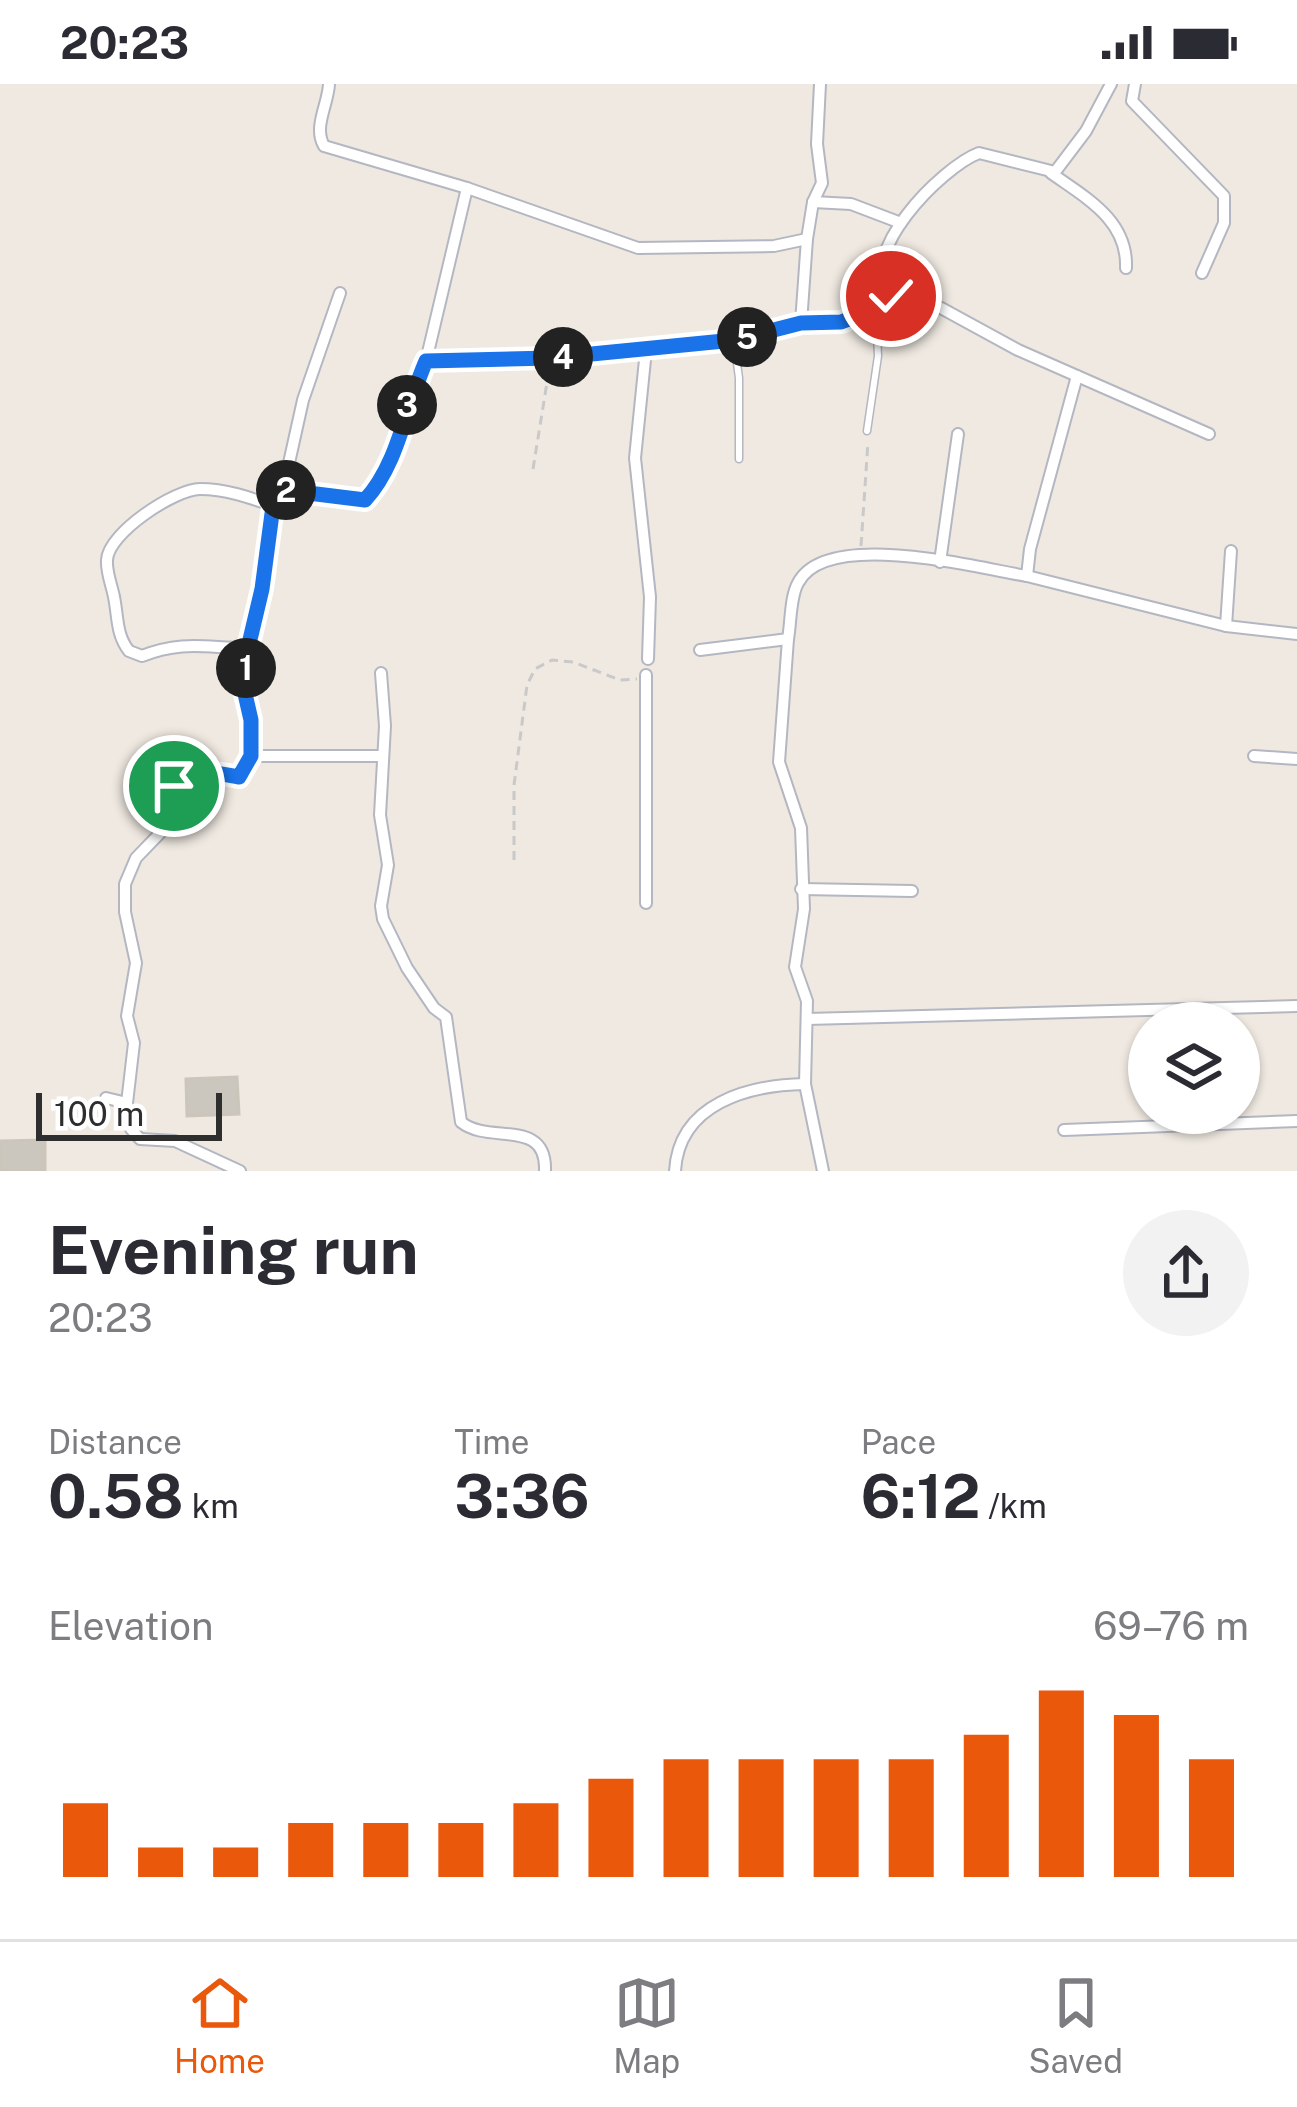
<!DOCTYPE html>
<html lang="en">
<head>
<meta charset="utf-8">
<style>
  :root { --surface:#fff; --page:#f2f2f3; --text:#2b2b33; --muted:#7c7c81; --line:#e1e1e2; --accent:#ea580c }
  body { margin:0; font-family:"Public Sans",sans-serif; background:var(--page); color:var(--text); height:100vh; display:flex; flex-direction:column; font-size:45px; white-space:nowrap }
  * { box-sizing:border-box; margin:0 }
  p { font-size:39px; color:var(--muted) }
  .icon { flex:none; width:66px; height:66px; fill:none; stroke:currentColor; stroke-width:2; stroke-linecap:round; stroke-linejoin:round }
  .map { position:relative; height:1087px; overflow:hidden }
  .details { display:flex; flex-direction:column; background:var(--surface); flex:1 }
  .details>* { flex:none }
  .controls { position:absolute; left:1128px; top:918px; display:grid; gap:24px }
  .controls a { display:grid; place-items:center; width:132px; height:132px; border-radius:50%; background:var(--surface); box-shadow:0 3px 9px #0004; font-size:60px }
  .scale { position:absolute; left:36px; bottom:30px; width:186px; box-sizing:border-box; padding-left:12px; border:6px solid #2e2e2e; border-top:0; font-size:33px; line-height:42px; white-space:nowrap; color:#2e2e2e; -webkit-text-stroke:9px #fff; paint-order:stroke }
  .pin { position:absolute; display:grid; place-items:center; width:102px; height:102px; color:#fff; margin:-51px; border:6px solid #fff; border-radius:50%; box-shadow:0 3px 12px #0007 }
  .km { position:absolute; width:60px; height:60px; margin:-30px; border-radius:50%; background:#222; color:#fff; font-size:33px; line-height:60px; text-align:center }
  .round { display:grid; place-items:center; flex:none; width:126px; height:126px; border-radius:63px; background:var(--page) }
  .headline { display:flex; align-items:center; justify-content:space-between; height:204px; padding:0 48px }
  h1 { font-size:66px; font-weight:700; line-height:90px }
  .metrics { display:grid; grid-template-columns:repeat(3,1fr); gap:18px; height:204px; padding:12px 48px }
  .metrics div { display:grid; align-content:center }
  .metrics b { font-size:60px; font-weight:700 }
  .metrics small { font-size:33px; font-weight:400 }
  .metrics p { font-size:33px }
  .chart { height:336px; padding:24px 48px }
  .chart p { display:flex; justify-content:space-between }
  .chart svg { width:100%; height:216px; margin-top:12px; stroke:var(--accent); stroke-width:6 }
  .status { display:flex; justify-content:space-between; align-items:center; height:84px; padding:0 60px; background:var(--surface); direction:ltr }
  .status svg { height:33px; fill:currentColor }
  .menu { display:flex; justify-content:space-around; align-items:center; height:168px; border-top:3px solid var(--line); background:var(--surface); font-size:33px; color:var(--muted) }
  .menu a { display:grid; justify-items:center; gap:6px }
  .menu .active { color:var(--accent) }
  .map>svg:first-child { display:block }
  .building { fill:#cbc7bf; stroke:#cbc5ba; stroke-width:3 }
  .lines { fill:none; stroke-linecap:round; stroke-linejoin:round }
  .service-casing { stroke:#b4b7c1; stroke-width:9 }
  .minor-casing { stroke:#b4b7c1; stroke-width:14 }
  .path { stroke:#c9c9c9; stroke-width:3; stroke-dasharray:9 6; stroke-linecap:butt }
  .service { stroke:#fff; stroke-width:6 }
  .minor { stroke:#fff; stroke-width:10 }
  .route-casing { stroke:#fff; stroke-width:24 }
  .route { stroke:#1a73e8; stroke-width:15 }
</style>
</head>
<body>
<div class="status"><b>20:23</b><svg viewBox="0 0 49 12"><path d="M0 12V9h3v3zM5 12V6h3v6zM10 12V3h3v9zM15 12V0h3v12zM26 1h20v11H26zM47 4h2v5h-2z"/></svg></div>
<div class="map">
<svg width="1297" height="1087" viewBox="0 0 1297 1087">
  <rect width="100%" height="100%" fill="#efe9e1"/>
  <g class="building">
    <path d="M 237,993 L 239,1030 L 187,1032 L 186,995 Z"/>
    <path d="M 45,1056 L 45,1087 L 0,1087 L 0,1057 Z"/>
  </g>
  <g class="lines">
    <defs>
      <g id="service">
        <path d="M 734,257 L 739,294 L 739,375"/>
        <path d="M 867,347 L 878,272 L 876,225"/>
      </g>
      <g id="minor">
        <path d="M 329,0 C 328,21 313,43 324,62 L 467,104 L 638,164 L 774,162 L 807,155"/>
        <path d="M 1135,0 L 1132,17 L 1224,112 L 1224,139 L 1202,189"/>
        <path d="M 1051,89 C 1086,114 1128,136 1126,184"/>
        <path d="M 813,118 L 851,120 L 901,139"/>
        <path d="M 891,212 C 853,172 942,83 979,69 L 1055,88 L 1086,47 L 1111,0"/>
        <path d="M 801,239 L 807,155 L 813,118 L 822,99 L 817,60 L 820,0"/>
        <path d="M 646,266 L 635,374 L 650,513 L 648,575"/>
        <path d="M 426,277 L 551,274 L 734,257 L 801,239 L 841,238 L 876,225 L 886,215 L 899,211 L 941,224 L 1018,266 L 1209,350"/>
        <path d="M 283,406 L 365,416 L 382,398 L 408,316 L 426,277 L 467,104"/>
        <path d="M 940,478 L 958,350"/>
        <path d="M 1027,492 L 1226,542 L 1297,550"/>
        <path d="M 1226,542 L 1231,467"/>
        <path d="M 788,555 L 779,678 L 801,744 L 804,825 L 795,883 L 807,917 L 805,1000 L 823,1087"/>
        <path d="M 248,564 L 262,505 L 273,422 L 283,406 L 303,316 L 340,209"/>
        <path d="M 700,566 L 788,555 C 791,539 790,513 798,499 C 826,444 978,484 1027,492 L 1030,465 L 1077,292"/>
        <path d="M 381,589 L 385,642 L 380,731 L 388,781 L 381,822 L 383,835 L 407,884 L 434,924 L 446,933 L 461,1038 C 489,1061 547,1033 545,1087"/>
        <path d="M 646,591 L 646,819"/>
        <path d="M 251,672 L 380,672"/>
        <path d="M 1254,672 L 1297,675"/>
        <path d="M 801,805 L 912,807"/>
        <path d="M 807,935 L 1297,922"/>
        <path d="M 106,1014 L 127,1019"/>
        <path d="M 1064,1046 L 1297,1037"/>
        <path d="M 240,1087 L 175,1057 L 140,1055 L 131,1045 L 127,1019 L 134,959 L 127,932 L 136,879 L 125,828 L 125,800 L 136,774 L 163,746 L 170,710 L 181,693 L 194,688 L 239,693 C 258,662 248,639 244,605 C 243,592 246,577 248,564 C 206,564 183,556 142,572 L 129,567 C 116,551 118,532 114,513 C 112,502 106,488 107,476 C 108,449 175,405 200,405 C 225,405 249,413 273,422"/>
        <path d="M 675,1087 C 679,1019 749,1001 805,1000"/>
      </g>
    </defs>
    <use href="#service" class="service-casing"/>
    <use href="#minor" class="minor-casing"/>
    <g class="path">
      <path d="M 533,385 L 549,286"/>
      <path d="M 861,462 L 868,358"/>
      <path d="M 514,776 L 514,701 L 527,601 L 535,585 L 552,576 L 573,578 L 620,596 L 637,595"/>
    </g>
    <use href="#service" class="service"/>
    <use href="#minor" class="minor"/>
  </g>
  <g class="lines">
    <defs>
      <path id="route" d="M 174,702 C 190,681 216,689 239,693 L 251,672 L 251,636 L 243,601 L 248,564 L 262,505 L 273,422 L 284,406 L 365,416 C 398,381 406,322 426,277 L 551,274 L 734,256 L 801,239 L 841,238 L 876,225 L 891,212"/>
    </defs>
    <use href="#route" class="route-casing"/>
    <use href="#route" class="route"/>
  </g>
</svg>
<div class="controls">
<a><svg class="icon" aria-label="layers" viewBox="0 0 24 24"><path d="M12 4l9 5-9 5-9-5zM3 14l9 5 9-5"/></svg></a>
</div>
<div class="scale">100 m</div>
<div class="pin" style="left:174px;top:702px;background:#1e9e55"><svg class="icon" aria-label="arrive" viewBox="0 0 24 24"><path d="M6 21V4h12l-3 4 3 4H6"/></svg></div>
<div class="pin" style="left:891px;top:212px;background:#d93025"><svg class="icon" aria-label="check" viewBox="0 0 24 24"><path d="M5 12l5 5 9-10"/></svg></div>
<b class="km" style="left:246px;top:584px">1</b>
<b class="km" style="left:286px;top:406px">2</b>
<b class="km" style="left:407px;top:321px">3</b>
<b class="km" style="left:563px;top:273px">4</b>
<b class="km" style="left:747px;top:253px">5</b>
</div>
<section class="details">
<div class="headline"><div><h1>Evening run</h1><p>20:23</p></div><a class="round"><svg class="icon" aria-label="share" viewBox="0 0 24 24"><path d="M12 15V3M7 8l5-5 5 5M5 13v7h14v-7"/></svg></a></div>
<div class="metrics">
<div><p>Distance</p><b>0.58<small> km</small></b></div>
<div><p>Time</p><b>3:36</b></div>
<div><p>Pace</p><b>6:12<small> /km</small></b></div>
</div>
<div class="chart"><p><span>Elevation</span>69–76 m</p>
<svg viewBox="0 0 160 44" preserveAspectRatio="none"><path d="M5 44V29M15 44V38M25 44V38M35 44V33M45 44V33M55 44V33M65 44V29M75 44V24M85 44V20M95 44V20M105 44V20M115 44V20M125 44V15M135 44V6M145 44V11M155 44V20"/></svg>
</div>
</section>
<nav class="menu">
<a class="active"><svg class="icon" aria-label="home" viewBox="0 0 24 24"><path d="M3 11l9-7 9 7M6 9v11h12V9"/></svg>Home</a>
<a><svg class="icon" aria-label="map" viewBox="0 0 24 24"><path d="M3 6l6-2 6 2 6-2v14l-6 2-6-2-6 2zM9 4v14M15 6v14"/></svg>Map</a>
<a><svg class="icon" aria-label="saved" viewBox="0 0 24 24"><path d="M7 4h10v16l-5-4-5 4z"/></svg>Saved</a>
</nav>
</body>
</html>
